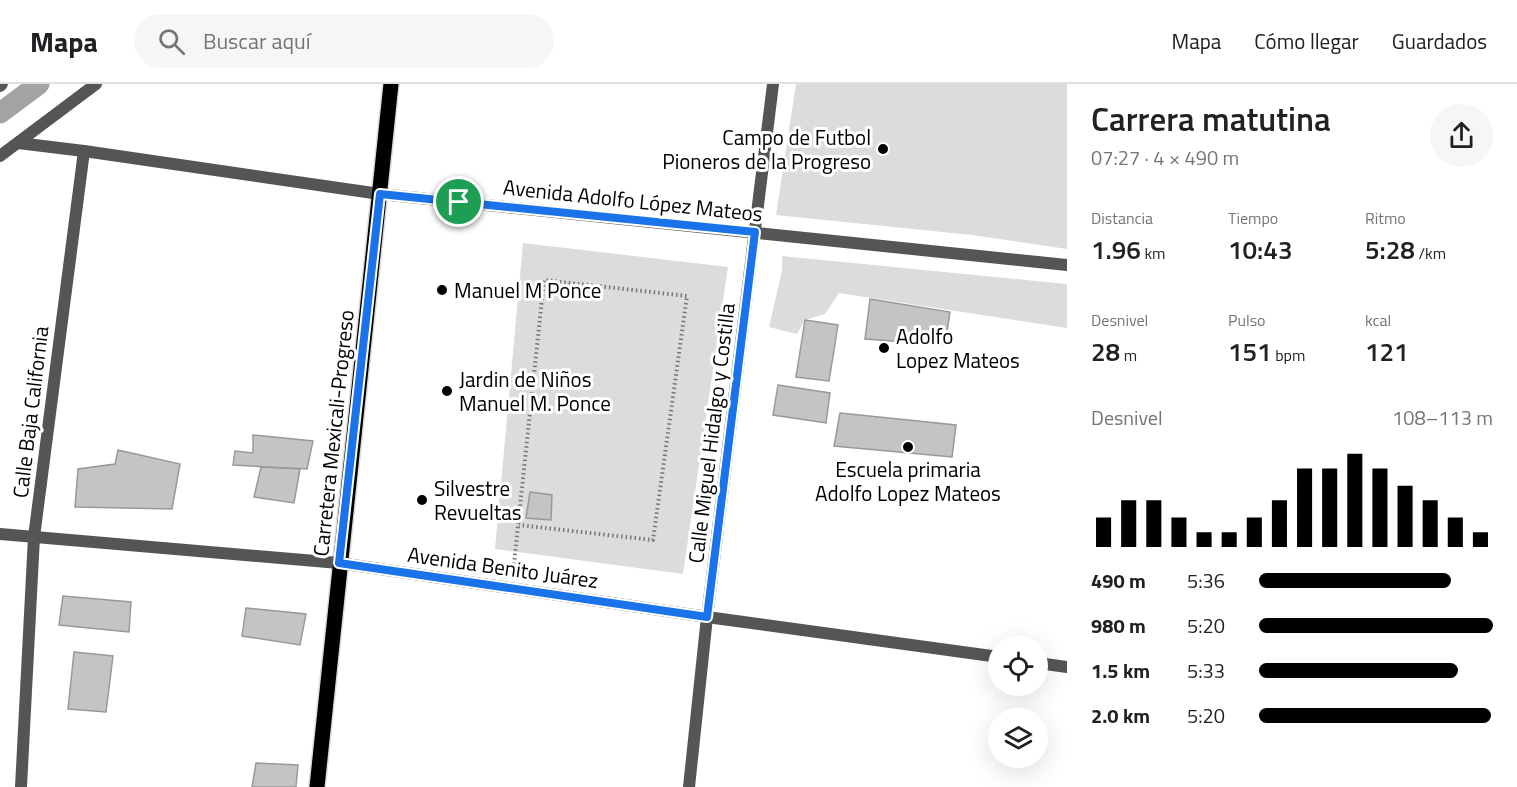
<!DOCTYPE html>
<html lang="es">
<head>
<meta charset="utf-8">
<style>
  :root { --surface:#fff; --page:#f6f6f6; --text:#202124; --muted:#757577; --line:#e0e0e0; --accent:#000 }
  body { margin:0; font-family:"Titillium Web",sans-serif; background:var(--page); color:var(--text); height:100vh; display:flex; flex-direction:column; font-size:22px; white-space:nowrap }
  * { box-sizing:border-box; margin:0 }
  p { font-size:20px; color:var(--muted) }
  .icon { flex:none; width:33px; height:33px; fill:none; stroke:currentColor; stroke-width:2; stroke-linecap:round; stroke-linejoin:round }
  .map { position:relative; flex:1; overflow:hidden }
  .drawer { display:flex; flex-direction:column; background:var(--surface); width:450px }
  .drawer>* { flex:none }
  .buttons { position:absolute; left:988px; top:552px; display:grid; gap:12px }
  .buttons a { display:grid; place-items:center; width:60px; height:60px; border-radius:50%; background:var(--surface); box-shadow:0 6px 24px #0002; font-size:30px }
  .pin { position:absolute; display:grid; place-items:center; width:51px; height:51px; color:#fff; margin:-26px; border:3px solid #fff; border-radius:50%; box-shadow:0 2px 6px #0007 }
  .round { display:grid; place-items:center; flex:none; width:63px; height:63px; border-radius:32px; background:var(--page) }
  .summary { display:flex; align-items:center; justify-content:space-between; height:102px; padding:0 24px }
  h1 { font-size:33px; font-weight:600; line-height:45px }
  .metrics { display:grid; grid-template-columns:repeat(3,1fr); gap:9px; height:102px; padding:6px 24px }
  .metrics div { display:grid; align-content:center }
  .metrics b { font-size:26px; font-weight:600 }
  .metrics small { font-size:16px; font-weight:400 }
  .metrics p { font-size:16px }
  .chart { height:168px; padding:12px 24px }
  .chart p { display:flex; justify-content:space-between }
  .chart svg { width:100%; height:108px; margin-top:6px; stroke:var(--accent); stroke-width:6 }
  ul { padding:0 24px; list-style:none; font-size:20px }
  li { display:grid; grid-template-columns:96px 72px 1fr; align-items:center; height:45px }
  li i { height:15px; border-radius:8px; background:var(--accent) }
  header { display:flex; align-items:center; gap:36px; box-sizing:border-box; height:84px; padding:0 30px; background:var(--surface); border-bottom:2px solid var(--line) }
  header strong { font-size:28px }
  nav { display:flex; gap:33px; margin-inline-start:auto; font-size:21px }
  .search { width:420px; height:54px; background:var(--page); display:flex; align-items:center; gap:15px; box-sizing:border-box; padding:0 21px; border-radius:33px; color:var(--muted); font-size:22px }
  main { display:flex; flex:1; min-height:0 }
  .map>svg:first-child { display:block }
  .green { fill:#dcdcdc }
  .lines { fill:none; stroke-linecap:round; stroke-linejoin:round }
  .canal { stroke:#a3a3a3; stroke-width:21 }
  .building { fill:#c4c4c4; stroke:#999; stroke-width:1.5 }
  .primary-casing { stroke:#dbdbdb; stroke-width:18 }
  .path { stroke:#777; stroke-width:4; stroke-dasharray:1.5 3; stroke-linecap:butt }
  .minor { stroke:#555; stroke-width:12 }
  .primary { stroke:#000; stroke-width:15 }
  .route-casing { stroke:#fff; stroke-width:12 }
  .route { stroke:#1a73e8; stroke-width:8 }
  .poi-dot { fill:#000; stroke:#fff; stroke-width:2 }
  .labels { text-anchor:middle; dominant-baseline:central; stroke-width:6; stroke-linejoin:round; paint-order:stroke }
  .poi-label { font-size:21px; fill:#000; stroke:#fff; text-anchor:start }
  .street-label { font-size:21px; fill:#000; stroke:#fff }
</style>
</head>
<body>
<header>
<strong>Mapa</strong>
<div class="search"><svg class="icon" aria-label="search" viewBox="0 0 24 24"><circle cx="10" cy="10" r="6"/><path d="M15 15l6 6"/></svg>Buscar aquí</div>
<nav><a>Mapa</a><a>Cómo llegar</a><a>Guardados</a></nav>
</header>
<main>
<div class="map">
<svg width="1067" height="703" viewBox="0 0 1067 703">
  <rect width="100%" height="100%" fill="#fff"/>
  <g class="green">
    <path d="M 796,0 L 1067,0 L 1067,165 L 972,151 L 776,131 Z"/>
    <path d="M 523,159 L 728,183 L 683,490 L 495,465 Z"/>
    <path d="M 782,172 L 1067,200 L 1067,244 L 839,209 L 825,230 L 805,236 L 797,250 L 769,243 L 782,187 Z"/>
  </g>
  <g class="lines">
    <path class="canal" d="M 0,29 L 39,0"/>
  </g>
  <g class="building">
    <path d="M 870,215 L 950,228 L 945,261 L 865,255 Z"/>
    <path d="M 805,236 L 838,241 L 829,297 L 796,293 Z"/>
    <path d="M 778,301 L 830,309 L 826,339 L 773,331 Z"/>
    <path d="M 840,329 L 956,341 L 952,373 L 834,362 Z"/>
    <path d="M 253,351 L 313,357 L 307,385 L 233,381 L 235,367 L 253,369 Z"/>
    <path d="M 118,366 L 180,380 L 172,425 L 75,423 L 78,385 L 115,380 Z"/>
    <path d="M 261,383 L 300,385 L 294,419 L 254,413 Z"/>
    <path d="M 530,408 L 552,411 L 551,436 L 526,434 Z"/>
    <path d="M 63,512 L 131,518 L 129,548 L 59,541 Z"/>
    <path d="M 246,524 L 306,530 L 300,561 L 242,552 Z"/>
    <path d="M 74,568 L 113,572 L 106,628 L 68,625 Z"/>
    <path d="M 256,679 L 298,681 L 296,703 L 252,703 Z"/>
  </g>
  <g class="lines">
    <defs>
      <path id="primary" d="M 317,703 C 341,469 368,235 391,0"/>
    </defs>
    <use href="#primary" class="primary-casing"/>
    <path class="path" d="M 513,489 L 544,196 L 687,212 L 653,456 L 519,441"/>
    <g class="minor">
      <path d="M 0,2 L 2,0"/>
      <path d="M 18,59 L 84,67 L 380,110 L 1067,181"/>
      <path d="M 0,72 L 96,0"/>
      <path d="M 0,450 L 339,479 L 707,533 L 999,573"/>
      <path d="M 1038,579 L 1067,583"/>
      <path d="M 21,703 L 34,453 L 84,67"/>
      <path d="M 689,703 L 707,533 L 773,0"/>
    </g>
    <use href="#primary" class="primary"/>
  </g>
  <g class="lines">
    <defs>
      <path id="route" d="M 380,110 L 755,148 L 707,533 L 339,479 Z"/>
    </defs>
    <use href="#route" class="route-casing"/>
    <use href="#route" class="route"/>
  </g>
  <g class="poi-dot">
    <circle cx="883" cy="65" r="6"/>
    <circle cx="442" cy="206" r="6"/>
    <circle cx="884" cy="264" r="6"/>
    <circle cx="447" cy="307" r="6"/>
    <circle cx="908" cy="363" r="6"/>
    <circle cx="422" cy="416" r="6"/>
  </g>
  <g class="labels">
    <g class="poi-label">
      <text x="871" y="53" text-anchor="end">Campo de Futbol<tspan x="871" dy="24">Pioneros de la Progreso</tspan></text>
      <text x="454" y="206">Manuel M Ponce</text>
      <text x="896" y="252">Adolfo<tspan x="896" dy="24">Lopez Mateos</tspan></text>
      <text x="459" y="295">Jardin de Niños<tspan x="459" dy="24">Manuel M. Ponce</tspan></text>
      <text x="908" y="385" text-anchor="middle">Escuela primaria<tspan x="908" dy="24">Adolfo Lopez Mateos</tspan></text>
      <text x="434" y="404">Silvestre<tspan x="434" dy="24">Revueltas</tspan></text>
    </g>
    <g class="street-label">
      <text transform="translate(633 116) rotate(6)">Avenida Adolfo López Mateos</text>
      <text transform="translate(30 328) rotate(-83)">Calle Baja California</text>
      <text transform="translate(333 349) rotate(-84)">Carretera Mexicali-Progreso</text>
      <text transform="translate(711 349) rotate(-83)">Calle Miguel Hidalgo y Costilla</text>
      <text transform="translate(503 483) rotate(8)">Avenida Benito Juárez</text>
    </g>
  </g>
</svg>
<div class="buttons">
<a><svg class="icon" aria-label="locate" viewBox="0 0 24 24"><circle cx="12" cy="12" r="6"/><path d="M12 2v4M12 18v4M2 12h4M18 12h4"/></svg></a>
<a><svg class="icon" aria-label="layers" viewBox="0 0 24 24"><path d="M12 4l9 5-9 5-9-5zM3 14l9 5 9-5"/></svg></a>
</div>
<div class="pin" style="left:459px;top:118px;background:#1e9e55"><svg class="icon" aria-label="arrive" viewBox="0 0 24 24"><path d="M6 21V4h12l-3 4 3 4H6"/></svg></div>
</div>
<section class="drawer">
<div class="summary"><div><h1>Carrera matutina</h1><p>07:27 · 4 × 490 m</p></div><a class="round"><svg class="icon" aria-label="share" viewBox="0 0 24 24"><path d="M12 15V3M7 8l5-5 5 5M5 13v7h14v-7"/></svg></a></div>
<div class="metrics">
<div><p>Distancia</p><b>1.96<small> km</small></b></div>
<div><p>Tiempo</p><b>10:43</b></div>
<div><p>Ritmo</p><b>5:28<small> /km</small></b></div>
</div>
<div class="metrics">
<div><p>Desnivel</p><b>28<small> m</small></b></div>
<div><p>Pulso</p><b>151<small> bpm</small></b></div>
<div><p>kcal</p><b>121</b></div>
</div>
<div class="chart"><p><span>Desnivel</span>108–113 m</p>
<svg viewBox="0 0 160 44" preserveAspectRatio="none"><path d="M5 44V32M15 44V25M25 44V25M35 44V32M45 44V38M55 44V38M65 44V32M75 44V25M85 44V12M95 44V12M105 44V6M115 44V12M125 44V19M135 44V25M145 44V32M155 44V38"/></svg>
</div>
<ul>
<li><b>490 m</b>5:36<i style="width:82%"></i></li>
<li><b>980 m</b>5:20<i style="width:100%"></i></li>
<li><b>1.5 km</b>5:33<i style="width:85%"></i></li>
<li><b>2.0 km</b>5:20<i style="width:99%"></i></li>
</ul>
</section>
</main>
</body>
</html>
